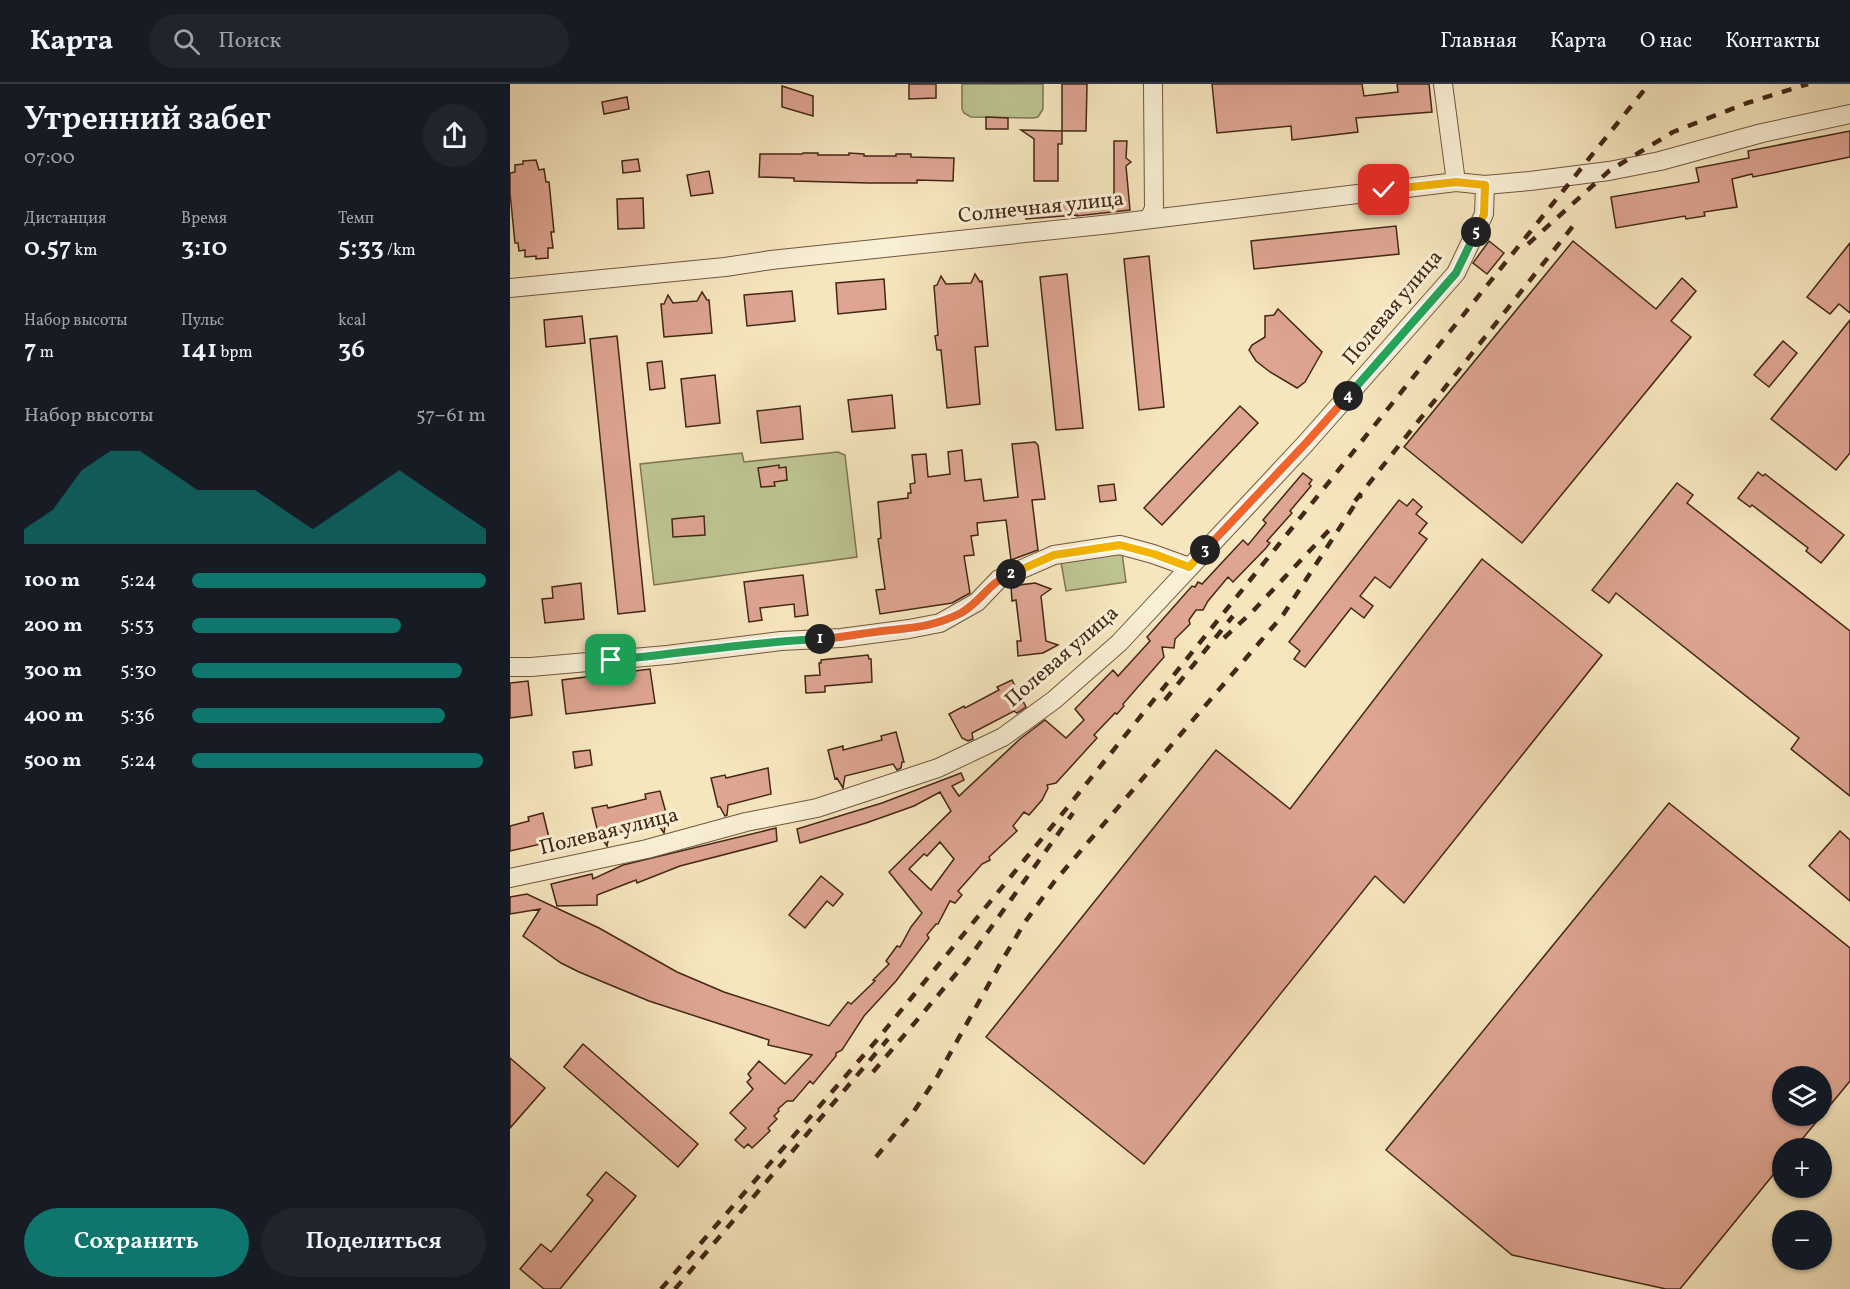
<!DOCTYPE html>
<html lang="ru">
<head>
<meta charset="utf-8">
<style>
  :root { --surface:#171b24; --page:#20242c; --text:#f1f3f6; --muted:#9ea1a6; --line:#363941; --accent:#0f766e }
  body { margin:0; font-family:Vollkorn,serif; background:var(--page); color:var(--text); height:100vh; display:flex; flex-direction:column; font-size:22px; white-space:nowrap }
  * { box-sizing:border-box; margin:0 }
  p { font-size:20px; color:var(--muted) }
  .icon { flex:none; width:33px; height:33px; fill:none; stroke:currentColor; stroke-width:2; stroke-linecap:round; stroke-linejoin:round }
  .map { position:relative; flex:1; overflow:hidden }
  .details { display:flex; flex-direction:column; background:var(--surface); width:510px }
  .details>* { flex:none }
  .buttons { position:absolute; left:1262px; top:982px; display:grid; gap:12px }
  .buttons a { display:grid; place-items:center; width:60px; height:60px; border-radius:50%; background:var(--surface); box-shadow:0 2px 4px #0004; font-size:30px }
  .pin { position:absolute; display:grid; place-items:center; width:51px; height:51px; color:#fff; margin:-26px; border-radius:12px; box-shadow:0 3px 9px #0006 }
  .km { position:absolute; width:30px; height:30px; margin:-15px; border-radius:50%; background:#222; color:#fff; font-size:16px; line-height:30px; text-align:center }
  .round { display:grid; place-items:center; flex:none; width:63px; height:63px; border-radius:32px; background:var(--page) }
  .head { display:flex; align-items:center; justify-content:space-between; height:102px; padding:0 24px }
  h1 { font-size:33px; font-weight:600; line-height:45px }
  .metrics { display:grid; grid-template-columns:repeat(3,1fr); gap:9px; height:102px; padding:6px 24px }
  .metrics div { display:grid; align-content:center }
  .metrics b { font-size:26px; font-weight:600 }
  .metrics small { font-size:16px; font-weight:400 }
  .metrics p { font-size:16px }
  .chart { height:168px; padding:12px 24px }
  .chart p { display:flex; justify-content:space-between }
  .chart svg { width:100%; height:108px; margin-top:6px; fill:var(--accent); opacity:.7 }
  .primary-button { display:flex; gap:12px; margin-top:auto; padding:12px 24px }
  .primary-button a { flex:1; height:69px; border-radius:36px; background:var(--accent); color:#fff; font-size:24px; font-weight:600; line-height:69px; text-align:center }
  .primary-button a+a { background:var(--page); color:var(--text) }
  ul { padding:0 24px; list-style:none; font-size:20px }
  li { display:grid; grid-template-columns:96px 72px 1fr; align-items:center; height:45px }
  li i { height:15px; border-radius:8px; background:var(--accent) }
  header { display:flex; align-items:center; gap:36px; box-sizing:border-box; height:84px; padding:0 30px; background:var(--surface); border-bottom:2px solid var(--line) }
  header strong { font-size:28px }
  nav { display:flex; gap:33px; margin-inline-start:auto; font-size:21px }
  .search { width:420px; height:54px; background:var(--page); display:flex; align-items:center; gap:15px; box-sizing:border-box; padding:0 21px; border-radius:33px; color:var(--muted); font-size:22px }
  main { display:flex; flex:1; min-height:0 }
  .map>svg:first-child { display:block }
  .green { fill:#bdc490; stroke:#807653; stroke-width:1.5 }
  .building { fill:#dea592; stroke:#442716; stroke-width:1.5; fill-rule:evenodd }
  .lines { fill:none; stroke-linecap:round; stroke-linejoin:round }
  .minor-casing { stroke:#705740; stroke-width:20 }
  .minor { stroke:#f9efd5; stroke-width:18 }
  .rail { stroke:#442716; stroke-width:4.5; stroke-dasharray:10 10; stroke-linecap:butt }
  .split-1-casing { stroke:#fff; stroke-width:12 }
  .split-2-casing { stroke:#fff; stroke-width:12 }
  .split-3-casing { stroke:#fff; stroke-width:12 }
  .split-4-casing { stroke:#fff; stroke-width:12 }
  .split-5-casing { stroke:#fff; stroke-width:12 }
  .split-6-casing { stroke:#fff; stroke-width:12 }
  .split-1 { stroke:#22a559; stroke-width:8 }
  .split-2 { stroke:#f0652b; stroke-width:8 }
  .split-3 { stroke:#f5b400; stroke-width:8 }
  .split-4 { stroke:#f0652b; stroke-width:8 }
  .split-5 { stroke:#22a559; stroke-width:8 }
  .split-6 { stroke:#f5b400; stroke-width:8 }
  .labels { text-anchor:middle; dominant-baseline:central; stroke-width:6; stroke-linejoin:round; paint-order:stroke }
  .street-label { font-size:21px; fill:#442716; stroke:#f9efd5 }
</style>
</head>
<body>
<header>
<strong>Карта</strong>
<div class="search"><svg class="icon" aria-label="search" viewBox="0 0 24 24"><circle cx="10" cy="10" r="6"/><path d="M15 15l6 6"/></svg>Поиск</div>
<nav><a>Главная</a><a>Карта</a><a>О нас</a><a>Контакты</a></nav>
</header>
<main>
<section class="details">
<div class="head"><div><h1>Утренний забег</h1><p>07:00</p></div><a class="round"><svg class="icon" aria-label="share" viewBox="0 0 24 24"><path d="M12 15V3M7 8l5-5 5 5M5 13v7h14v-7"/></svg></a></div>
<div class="metrics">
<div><p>Дистанция</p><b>0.57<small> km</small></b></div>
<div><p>Время</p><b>3:10</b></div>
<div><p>Темп</p><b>5:33<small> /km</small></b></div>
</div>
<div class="metrics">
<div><p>Набор высоты</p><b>7<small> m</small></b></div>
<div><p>Пульс</p><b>141<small> bpm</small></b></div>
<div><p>kcal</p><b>36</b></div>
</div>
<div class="chart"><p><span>Набор высоты</span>57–61 m</p>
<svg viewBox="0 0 160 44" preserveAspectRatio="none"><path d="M0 44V38L10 30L20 14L30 6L40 6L50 14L60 22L70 22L80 22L90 30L100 38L110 30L120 22L130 14L140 22L150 30L160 38V44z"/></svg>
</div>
<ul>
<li><b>100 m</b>5:24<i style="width:100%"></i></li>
<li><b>200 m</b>5:53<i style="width:71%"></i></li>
<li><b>300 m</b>5:30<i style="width:92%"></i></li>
<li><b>400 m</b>5:36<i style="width:86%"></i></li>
<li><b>500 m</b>5:24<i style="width:99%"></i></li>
</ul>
<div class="primary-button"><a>Сохранить</a><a>Поделиться</a></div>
</section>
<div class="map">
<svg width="1340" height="1205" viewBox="0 0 1340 1205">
  <rect width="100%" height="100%" fill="#f6e6be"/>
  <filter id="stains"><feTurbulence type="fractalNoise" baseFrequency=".00333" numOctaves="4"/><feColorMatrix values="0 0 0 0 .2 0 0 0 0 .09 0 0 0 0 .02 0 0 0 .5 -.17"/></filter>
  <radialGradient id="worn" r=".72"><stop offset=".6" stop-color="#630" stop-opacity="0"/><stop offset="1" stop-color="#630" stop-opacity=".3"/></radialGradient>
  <g class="green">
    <path d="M 452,0 L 533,0 L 533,25 L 528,33 L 523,34 L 461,33 L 454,29 L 452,25 Z"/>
    <path d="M 328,368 L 335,371 L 347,473 L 144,501 L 130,380 L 232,369 L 234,378 Z"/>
    <path d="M 612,469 L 616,498 L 556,507 L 551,478 Z"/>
  </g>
  <g class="building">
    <path d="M 399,0 L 426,0 L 426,14 L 399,15 Z"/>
    <path d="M 552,0 L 577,0 L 576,47 L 552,47 Z"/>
    <path d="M 702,0 L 852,0 L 854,12 L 888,8 L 887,0 L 919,0 L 922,28 L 846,34 L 848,48 L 782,56 L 781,42 L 707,49 Z"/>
    <path d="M 272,2 L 303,12 L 303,32 L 272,23 Z"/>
    <path d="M 117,13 L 119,25 L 94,30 L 92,18 Z"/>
    <path d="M 476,33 L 498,34 L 498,45 L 476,45 Z"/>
    <path d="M 511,46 L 552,47 L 552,60 L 548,60 L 548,97 L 524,97 L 524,55 Z"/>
    <path d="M 1340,47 L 1340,73 L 1243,93 L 1242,90 L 1222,95 L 1227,123 L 1194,128 L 1195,132 L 1176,135 L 1175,132 L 1106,144 L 1101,113 L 1189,98 L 1186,84 L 1239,74 L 1238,67 Z"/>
    <path d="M 604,57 L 617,57 L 616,74 L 621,78 L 616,82 L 620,126 L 567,132 L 567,131 L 516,135 L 515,122 L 604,116 Z"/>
    <path d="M 293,69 L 308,69 L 308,71 L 339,71 L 339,69 L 354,70 L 354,72 L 386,72 L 386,70 L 401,70 L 401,73 L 444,74 L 443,97 L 407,96 L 407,99 L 359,99 L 284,97 L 284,94 L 249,93 L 250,70 L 292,70 Z"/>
    <path d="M 128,75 L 130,87 L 113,89 L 112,77 Z"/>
    <path d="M 26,76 L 29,86 L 34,85 L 36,98 L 39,98 L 44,148 L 41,148 L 43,164 L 38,164 L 38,174 L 26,175 L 26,172 L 15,173 L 15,166 L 9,167 L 8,159 L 5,159 L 0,109 L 0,89 L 5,88 L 5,81 L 13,80 L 13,77 Z"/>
    <path d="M 199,87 L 203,109 L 181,112 L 177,91 Z"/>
    <path d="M 133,114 L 134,144 L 108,145 L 107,115 Z"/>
    <path d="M 886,142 L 889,170 L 744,185 L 741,157 Z"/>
    <path d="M 979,157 L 994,169 L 977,190 L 963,179 Z"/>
    <path d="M 1063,157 L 1146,225 L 1172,194 L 1186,207 L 1161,237 L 1181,253 L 1012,459 L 894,363 Z"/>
    <path d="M 1340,159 L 1340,229 L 1329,220 L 1320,230 L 1297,213 Z"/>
    <path d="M 639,172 L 654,323 L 629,326 L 614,175 Z"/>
    <path d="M 465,190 L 470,198 L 472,197 L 478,262 L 465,263 L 470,320 L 437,324 L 431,266 L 427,266 L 425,252 L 428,251 L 424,202 L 427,201 L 431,192 L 436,200 L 461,199 Z"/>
    <path d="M 557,190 L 573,344 L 546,346 L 530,193 Z"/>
    <path d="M 374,195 L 376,225 L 328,230 L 326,199 Z"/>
    <path d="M 282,207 L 285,237 L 237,242 L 234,211 Z"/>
    <path d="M 192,208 L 197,216 L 199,216 L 202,249 L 154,253 L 151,220 L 154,220 L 158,211 L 163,219 L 187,217 Z"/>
    <path d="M 768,225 L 812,268 L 795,298 L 787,304 L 760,288 L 746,277 L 739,266 L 742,261 L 755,253 L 755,232 L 764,231 Z"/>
    <path d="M 72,232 L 75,259 L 36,263 L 34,236 Z"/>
    <path d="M 1340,236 L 1340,369 L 1326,386 L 1261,335 Z"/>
    <path d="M 107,252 L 135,527 L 108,530 L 80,255 Z"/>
    <path d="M 1273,257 L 1287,269 L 1259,303 L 1244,291 Z"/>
    <path d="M 152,277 L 155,304 L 140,306 L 137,279 Z"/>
    <path d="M 205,291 L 210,339 L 176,343 L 171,295 Z"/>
    <path d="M 382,311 L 385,344 L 342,348 L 338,316 Z"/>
    <path d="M 290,322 L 293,355 L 251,359 L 247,327 Z"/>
    <path d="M 730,322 L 748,339 L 652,441 L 634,424 Z"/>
    <path d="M 525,358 L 528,361 L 535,415 L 522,416 L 528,466 L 501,476 L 496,436 L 467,439 L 468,451 L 461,452 L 464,471 L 454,472 L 460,509 L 442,519 L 370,530 L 366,506 L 375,505 L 368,455 L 371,454 L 368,418 L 398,414 L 398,409 L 401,409 L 400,400 L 405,399 L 402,371 L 416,370 L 418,393 L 440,390 L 438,368 L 452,366 L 455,397 L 471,395 L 474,417 L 508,413 L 502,360 Z"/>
    <path d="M 269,381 L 269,384 L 276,383 L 277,396 L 264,398 L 265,402 L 251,403 L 248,384 Z"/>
    <path d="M 1248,388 L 1253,392 L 1255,390 L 1334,451 L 1311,479 L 1296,467 L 1298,464 L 1242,421 L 1240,423 L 1228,414 Z"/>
    <path d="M 793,389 L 802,396 L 799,400 L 801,402 L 780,427 L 782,429 L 757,457 L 760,459 L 756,464 L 723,498 L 718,493 L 698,517 L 693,526 L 686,526 L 679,536 L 680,540 L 665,555 L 664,564 L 652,563 L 654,573 L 613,620 L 614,622 L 607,630 L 605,629 L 584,651 L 587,654 L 546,699 L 537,701 L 538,704 L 532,716 L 519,731 L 514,728 L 503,742 L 507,747 L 479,773 L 480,776 L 472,780 L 448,807 L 452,811 L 445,819 L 440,817 L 428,840 L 426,840 L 417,851 L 419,854 L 386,897 L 354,932 L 332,966 L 326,969 L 326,972 L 303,1000 L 300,997 L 283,1017 L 277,1017 L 268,1025 L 269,1027 L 264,1032 L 267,1035 L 258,1044 L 260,1047 L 242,1064 L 238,1060 L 234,1064 L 225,1056 L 236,1044 L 220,1029 L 243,1005 L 237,998 L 241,994 L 238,990 L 249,977 L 275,1000 L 302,971 L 258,961 L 259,956 L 139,917 L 69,888 L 51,879 L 13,852 L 30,825 L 0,830 L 0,813 L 17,810 L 89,844 L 167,888 L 214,908 L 319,942 L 338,918 L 341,920 L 365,897 L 363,896 L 379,880 L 376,877 L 387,862 L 390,863 L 401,843 L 412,829 L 379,788 L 441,727 L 430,708 L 404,722 L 356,739 L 290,759 L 287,745 L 372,719 L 451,689 L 454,696 L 442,702 L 449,712 L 510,655 L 535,636 L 556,654 L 574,636 L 565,625 L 603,586 L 608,592 L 640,557 L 637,553 L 682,502 L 685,503 L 688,498 L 692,500 L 733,456 L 738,461 L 756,439 L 753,436 ZM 430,758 L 444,775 L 421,806 L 399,785 L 414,770 L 417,772 Z"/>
    <path d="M 1167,399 L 1183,411 L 1177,419 L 1340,547 L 1340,712 L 1281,665 L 1289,654 L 1106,509 L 1099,519 L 1082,506 Z"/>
    <path d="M 604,400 L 606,416 L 590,418 L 588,402 Z"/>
    <path d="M 903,415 L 912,423 L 906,430 L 917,439 L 909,449 L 917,455 L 880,504 L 865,493 L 850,512 L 863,522 L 854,534 L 841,524 L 795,583 L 784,575 L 790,567 L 779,558 L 889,416 L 897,422 Z"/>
    <path d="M 194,432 L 195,451 L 163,453 L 162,435 Z"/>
    <path d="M 972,475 L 1092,571 L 894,819 L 865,792 L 634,1080 L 476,953 L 706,666 L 780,725 Z"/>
    <path d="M 293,491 L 298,531 L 285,533 L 284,520 L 250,524 L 252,536 L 239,538 L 234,498 Z"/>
    <path d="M 71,499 L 74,535 L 35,539 L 32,515 L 43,514 L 42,503 Z"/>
    <path d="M 525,499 L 541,505 L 531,512 L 536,557 L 548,561 L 533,569 L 508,572 L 507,557 L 511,557 L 506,516 L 502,517 L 501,502 Z"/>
    <path d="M 358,571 L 359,575 L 361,575 L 362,598 L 315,602 L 315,608 L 296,609 L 295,592 L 310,591 L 309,579 L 311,579 L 311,576 Z"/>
    <path d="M 140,585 L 145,619 L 56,630 L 52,596 Z"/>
    <path d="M 502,596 L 516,623 L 507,629 L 504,627 L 462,649 L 463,655 L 458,657 L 452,654 L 439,630 L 454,622 L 455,624 L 489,606 L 487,603 Z"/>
    <path d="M 18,597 L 22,631 L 0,634 L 0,599 Z"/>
    <path d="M 386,648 L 394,678 L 392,678 L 391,684 L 387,686 L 383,680 L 335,692 L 333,704 L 327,694 L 325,695 L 318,666 L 333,662 L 333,666 L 372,656 L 371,652 Z"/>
    <path d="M 80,666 L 82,681 L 65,684 L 63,668 Z"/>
    <path d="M 258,684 L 261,710 L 218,721 L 217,731 L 215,732 L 210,723 L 208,723 L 201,694 L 215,691 L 216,694 Z"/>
    <path d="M 150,707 L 158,736 L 156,737 L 154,749 L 147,739 L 99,751 L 97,762 L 91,753 L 89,753 L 82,724 L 97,721 L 98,724 L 136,715 L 135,710 Z"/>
    <path d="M 1159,719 L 1340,864 L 1340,997 L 1284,1065 L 1272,1065 L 1272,1080 L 1170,1205 L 1156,1205 L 1002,1171 L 876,1066 ZM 1272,993 L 1311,993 L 1311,1032 L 1272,1032 Z"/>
    <path d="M 33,729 L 40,758 L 0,767 L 0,742 L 19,737 L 18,733 Z"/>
    <path d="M 266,744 L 267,757 L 170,782 L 127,799 L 126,796 L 87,811 L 87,821 L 47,822 L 41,800 L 82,790 L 83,795 L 113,781 Z"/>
    <path d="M 1330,747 L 1340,756 L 1340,817 L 1299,782 Z"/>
    <path d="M 311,792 L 333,810 L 323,822 L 317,817 L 295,844 L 279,831 Z"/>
    <path d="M 73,960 L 188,1060 L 168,1083 L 54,983 Z"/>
    <path d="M 0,974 L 35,1004 L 0,1044 Z"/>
    <path d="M 96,1088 L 126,1112 L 50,1205 L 34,1205 L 10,1185 L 31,1160 L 41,1168 L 83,1116 L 77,1111 Z"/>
  </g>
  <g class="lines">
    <defs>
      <g id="minor">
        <path d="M 933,0 L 946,98"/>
        <path d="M 639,134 L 644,125 L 643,0"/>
        <path d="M 0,204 L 215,183 L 261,176 L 601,140 L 946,98 L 975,101 L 1020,97 L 1099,87 L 1150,77 L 1252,49 L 1340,30"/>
        <path d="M 0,583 L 21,583 L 157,571 L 271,557 L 331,554 L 399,545 L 430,539 L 467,518 L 489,495 L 544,471 L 610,461 L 643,470 L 679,483"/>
        <path d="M 0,794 L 137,765 L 236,738 L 307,724 L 428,684 L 493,653 L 544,616 L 609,559 L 796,359 L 946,189 L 974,130 L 975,101"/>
      </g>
    </defs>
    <use href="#minor" class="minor-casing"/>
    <use href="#minor" class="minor"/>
    <g class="rail">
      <path d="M 1018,160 L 1099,87 L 1130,68 L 1163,48 L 1237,19 L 1298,0"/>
      <path d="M 845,417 L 1063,142"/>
      <path d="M 714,554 L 743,527 L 823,442"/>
      <path d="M 655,616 L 723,532"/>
      <path d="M 363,988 L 457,877 L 563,729"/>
      <path d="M 366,1073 L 404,1027 L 427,993 L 490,880 L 515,838 L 544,798 L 773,531 L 851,411"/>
      <path d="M 151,1205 L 366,957 L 548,735 L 1139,0"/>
      <path d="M 165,1205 L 378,955"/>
    </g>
  </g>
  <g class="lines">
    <defs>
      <path id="split-1" d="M 101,576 C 171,570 240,558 310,555"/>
      <path id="split-2" d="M 310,555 C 329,554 347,550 365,548 C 396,544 422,544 451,529 C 472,517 478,499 501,490"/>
      <path id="split-3" d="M 501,490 L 544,471 L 610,461 L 644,470 L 679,483 L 695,466"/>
      <path id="split-4" d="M 695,466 L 796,359 L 838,312"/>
      <path id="split-5" d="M 838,312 L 946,189 L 966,148"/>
      <path id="split-6" d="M 874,106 L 946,98 L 975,101 L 974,130 L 966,148"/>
    </defs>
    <use href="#split-1" class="split-1-casing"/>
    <use href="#split-2" class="split-2-casing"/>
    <use href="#split-3" class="split-3-casing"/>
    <use href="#split-4" class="split-4-casing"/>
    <use href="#split-5" class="split-5-casing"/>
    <use href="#split-6" class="split-6-casing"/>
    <use href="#split-1" class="split-1"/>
    <use href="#split-2" class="split-2"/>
    <use href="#split-3" class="split-3"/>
    <use href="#split-4" class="split-4"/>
    <use href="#split-5" class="split-5"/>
    <use href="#split-6" class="split-6"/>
  </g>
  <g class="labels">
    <g class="street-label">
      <text transform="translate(531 124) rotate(-6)">Солнечная улица</text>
      <text transform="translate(883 224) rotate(-50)">Полевая улица</text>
      <text transform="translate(552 573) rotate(-41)">Полевая улица</text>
      <text transform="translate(99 748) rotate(-14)">Полевая улица</text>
    </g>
  </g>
  <rect width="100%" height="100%" filter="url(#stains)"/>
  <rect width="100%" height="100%" fill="url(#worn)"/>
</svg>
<div class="buttons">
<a><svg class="icon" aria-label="layers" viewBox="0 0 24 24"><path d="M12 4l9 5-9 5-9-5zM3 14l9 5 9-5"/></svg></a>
<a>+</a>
<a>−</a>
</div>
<div class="pin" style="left:101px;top:576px;background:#1e9e55"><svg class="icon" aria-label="arrive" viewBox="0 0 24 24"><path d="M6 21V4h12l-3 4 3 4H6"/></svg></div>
<div class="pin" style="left:874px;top:106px;background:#d93025"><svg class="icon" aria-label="check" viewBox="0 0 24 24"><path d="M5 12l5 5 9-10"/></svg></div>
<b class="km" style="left:310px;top:555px">1</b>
<b class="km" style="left:501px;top:490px">2</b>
<b class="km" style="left:695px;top:466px">3</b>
<b class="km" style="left:838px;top:312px">4</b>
<b class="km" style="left:966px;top:148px">5</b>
</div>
</main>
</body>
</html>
